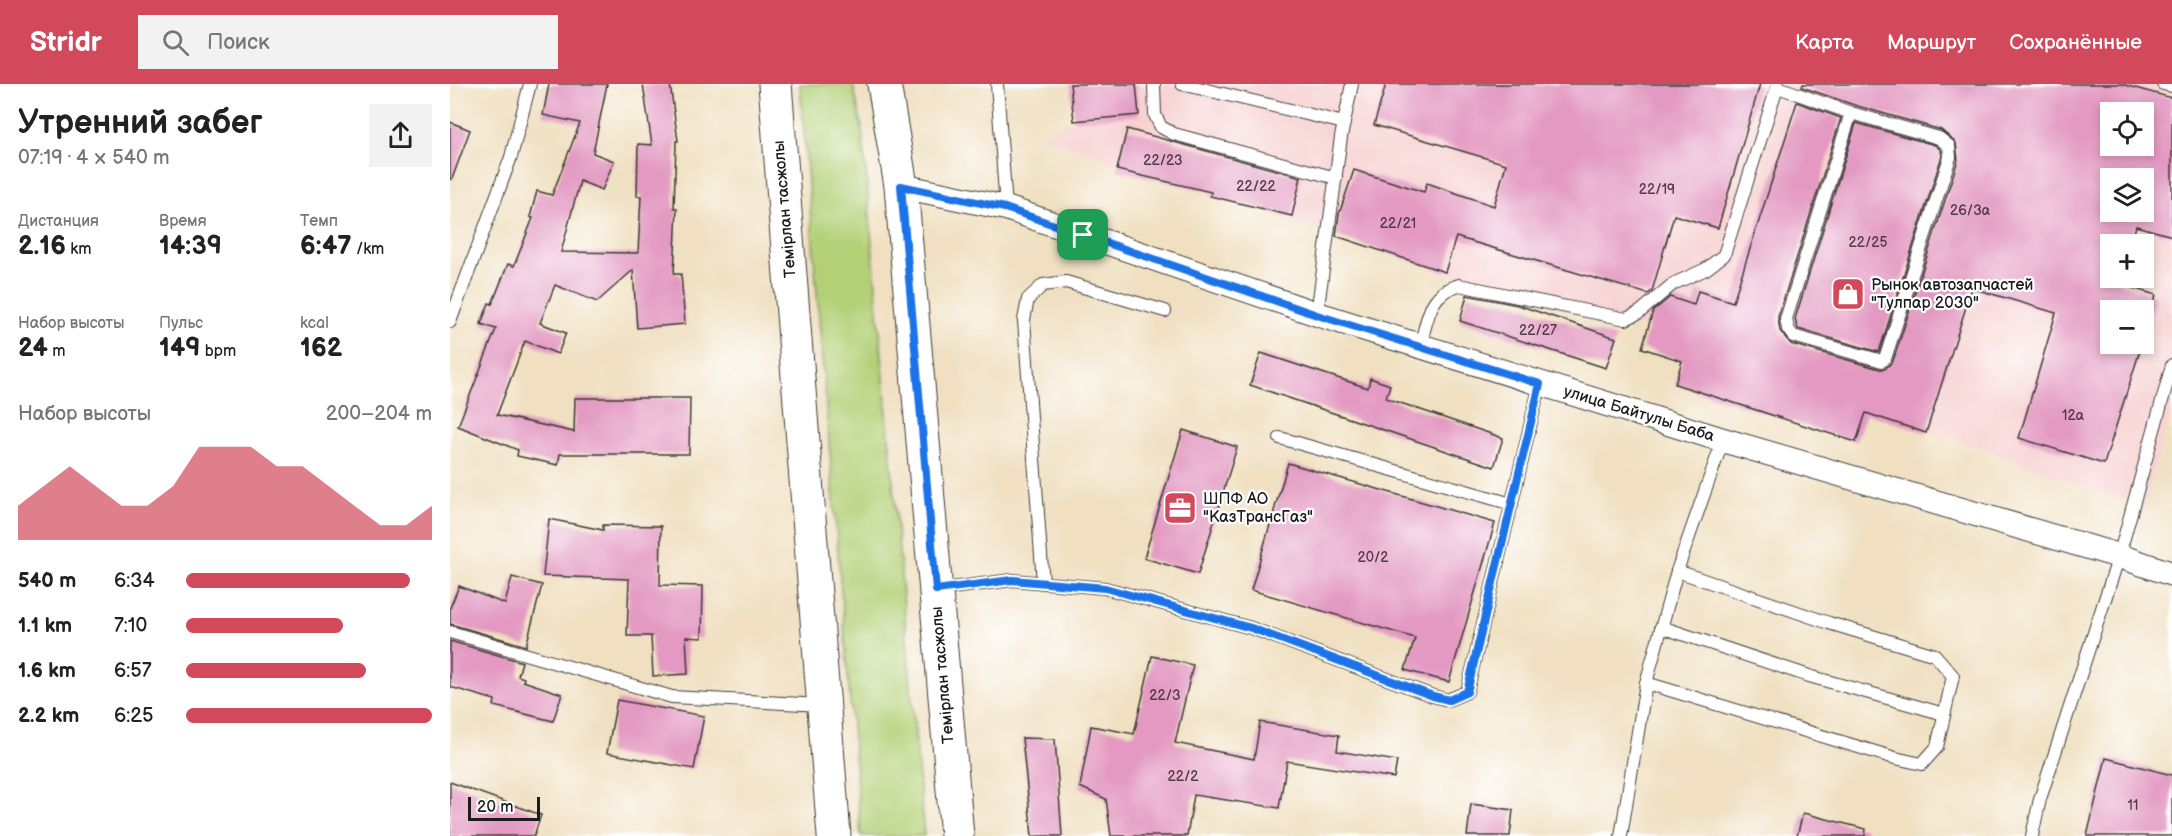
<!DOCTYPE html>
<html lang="ru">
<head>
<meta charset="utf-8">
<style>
  :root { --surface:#fff; --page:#f2f2f2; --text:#222; --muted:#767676; --accent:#d1495b }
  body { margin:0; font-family:"Balsamiq Sans",sans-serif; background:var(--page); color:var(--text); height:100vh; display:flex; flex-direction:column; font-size:22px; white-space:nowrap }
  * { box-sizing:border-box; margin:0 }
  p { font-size:20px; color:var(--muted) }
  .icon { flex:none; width:33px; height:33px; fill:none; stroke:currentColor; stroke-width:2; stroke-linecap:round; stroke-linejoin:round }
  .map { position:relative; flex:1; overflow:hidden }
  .details { display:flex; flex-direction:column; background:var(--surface); width:450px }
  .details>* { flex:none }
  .buttons { position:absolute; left:1650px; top:18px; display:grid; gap:12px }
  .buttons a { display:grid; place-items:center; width:54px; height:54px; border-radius:0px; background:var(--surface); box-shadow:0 3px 9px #0003; font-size:30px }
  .scale { position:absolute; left:18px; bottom:15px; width:72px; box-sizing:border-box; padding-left:6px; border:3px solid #1c1c1c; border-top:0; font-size:16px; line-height:21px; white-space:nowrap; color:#1c1c1c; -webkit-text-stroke:4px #fff; paint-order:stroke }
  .pin { position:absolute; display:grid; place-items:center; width:51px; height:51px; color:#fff; margin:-26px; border-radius:12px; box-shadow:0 3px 9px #0006 }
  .round { display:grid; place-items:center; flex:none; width:63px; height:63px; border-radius:0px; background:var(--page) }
  .overview { display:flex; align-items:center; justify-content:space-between; height:102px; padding:0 18px }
  h1 { font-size:33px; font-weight:700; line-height:45px }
  .figures { display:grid; grid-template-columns:repeat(3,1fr); gap:9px; height:102px; padding:6px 18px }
  .figures div { display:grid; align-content:center }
  .figures b { font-size:26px; font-weight:700 }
  .figures small { font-size:16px; font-weight:400 }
  .figures p { font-size:16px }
  .chart { height:168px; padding:12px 18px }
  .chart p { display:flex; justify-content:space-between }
  .chart svg { width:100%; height:108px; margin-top:6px; fill:var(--accent); opacity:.7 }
  ul { padding:0 18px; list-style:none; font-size:20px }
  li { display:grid; grid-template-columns:96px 72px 1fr; align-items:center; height:45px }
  li i { height:15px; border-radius:8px; background:var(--accent) }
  header { display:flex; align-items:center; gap:36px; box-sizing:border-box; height:84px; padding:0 30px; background:var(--accent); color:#fff }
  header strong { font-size:28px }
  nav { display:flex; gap:33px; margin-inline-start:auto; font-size:21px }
  .search { width:420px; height:54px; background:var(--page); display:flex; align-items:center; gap:15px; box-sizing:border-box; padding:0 21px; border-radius:0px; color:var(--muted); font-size:22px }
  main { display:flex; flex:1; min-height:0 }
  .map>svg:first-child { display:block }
  .built { fill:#f7d0d0; fill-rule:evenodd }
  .green { fill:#b3d077; stroke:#68764a; stroke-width:1.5 }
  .building { fill:#e399c1; fill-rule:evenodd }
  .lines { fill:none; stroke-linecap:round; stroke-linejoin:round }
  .service-casing { stroke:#3c3935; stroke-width:14 }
  .minor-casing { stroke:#3c3935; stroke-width:26 }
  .primary-casing { stroke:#3c3935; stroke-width:35 }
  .service { stroke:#fff; stroke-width:12 }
  .minor { stroke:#fff; stroke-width:24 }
  .primary { stroke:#fff; stroke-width:33 }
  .route-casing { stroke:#fff; stroke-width:12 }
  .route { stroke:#1a73e8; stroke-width:8 }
  .labels { text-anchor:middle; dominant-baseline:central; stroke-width:4.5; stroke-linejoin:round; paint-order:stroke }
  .number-label { font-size:14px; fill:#4e3b45 }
  .street-label { font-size:16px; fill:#1c1c1c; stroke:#fff }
  .poi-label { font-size:16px; fill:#1c1c1c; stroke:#fff; text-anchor:start }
</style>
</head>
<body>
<header>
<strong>Stridr</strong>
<div class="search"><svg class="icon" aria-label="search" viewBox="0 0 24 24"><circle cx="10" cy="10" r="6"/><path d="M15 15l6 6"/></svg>Поиск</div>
<nav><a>Карта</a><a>Маршрут</a><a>Сохранённые</a></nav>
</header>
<main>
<section class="details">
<div class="overview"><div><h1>Утренний забег</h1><p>07:19 · 4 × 540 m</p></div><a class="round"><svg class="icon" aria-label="share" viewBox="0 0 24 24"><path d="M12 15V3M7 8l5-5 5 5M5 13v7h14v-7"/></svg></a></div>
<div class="figures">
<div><p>Дистанция</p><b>2.16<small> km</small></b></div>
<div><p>Время</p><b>14:39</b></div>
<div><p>Темп</p><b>6:47<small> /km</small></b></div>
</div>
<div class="figures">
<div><p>Набор высоты</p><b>24<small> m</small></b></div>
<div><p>Пульс</p><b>149<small> bpm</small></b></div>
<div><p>kcal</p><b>162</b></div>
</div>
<div class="chart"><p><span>Набор высоты</span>200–204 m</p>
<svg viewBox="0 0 160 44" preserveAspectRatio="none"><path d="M0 44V30L10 22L20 14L30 22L40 30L50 30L60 22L70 6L80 6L90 6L100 14L110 14L120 22L130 30L140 38L150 38L160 30V44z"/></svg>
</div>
<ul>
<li><b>540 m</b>6:34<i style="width:91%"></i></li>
<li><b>1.1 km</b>7:10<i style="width:64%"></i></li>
<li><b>1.6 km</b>6:57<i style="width:73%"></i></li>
<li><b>2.2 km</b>6:25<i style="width:100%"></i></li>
</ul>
</section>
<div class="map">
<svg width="1722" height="752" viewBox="0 0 1722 752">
  <rect width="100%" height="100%" fill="#fff"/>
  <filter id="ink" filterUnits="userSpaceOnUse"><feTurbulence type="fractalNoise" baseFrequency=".0167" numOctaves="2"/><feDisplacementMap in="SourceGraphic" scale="12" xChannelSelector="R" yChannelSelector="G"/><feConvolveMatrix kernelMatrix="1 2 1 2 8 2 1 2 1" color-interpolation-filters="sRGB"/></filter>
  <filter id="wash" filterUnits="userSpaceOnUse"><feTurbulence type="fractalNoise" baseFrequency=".008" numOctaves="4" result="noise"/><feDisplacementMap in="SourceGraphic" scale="24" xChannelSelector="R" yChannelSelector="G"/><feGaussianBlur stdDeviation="1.35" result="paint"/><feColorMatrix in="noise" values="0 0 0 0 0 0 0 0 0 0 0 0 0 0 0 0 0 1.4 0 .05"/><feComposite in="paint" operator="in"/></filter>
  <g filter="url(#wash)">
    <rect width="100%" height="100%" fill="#f0e0c1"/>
    <path class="built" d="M 620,0 L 1722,0 L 1722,326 L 1694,423 L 1198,244 L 995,188 L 590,52 L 624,37 ZM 1660,28 L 1694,28 L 1694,62 L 1660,62 ZM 1660,94 L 1694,94 L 1694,128 L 1660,128 ZM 1660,160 L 1694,160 L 1694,194 L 1660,194 ZM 1660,226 L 1694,226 L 1694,260 L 1660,260 Z"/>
    <path class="green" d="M 350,0 L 403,0 L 412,44 L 474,752 L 411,752 Z"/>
    <g id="blocks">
      <g class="building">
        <path d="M 99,0 L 157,0 L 143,69 L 164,77 L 152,106 L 130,97 L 111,168 L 188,169 L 191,112 L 187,112 L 188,60 L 202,61 L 193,0 L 220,0 L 228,57 L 226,57 L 224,124 L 227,124 L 224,190 L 231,190 L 235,240 L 187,244 L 183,186 L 147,218 L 105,201 L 90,239 L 116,249 L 108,270 L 75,257 L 47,331 L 124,348 L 125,314 L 240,314 L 239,370 L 110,370 L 108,381 L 67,372 L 68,366 L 8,342 L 46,245 L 31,240 L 39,219 L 42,220 L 58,180 L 64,182 L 83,134 L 80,133 L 87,107 L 102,111 L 130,39 L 93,31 Z"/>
        <path d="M 620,0 L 686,0 L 689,31 L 624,37 Z"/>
        <path d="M 936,0 L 1310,0 L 1268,144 L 1224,131 L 1202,207 L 1198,210 L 1006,153 L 995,188 L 886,152 L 889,130 L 904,86 L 974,108 L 977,99 L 1044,122 L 1056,80 L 924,41 Z"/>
        <path d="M 1353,0 L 1671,0 L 1722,14 L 1722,152 L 1686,142 L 1681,160 L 1660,160 L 1660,194 L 1671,194 L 1669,200 L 1706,211 L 1694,255 L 1694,226 L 1660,226 L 1660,260 L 1692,260 L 1654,380 L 1569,354 L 1606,229 L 1522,204 L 1476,349 L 1416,329 L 1406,358 L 1225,300 L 1232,277 L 1192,264 L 1203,227 L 1220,213 L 1244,221 L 1248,207 L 1283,218 L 1347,18 L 1391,34 L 1328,233 L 1330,247 L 1341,260 L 1430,285 L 1435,285 L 1443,277 L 1508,76 L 1506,59 L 1491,46 L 1404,21 L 1352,3 ZM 1660,28 L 1694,28 L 1694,62 L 1660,62 ZM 1660,94 L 1694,94 L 1694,128 L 1660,128 Z"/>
        <path d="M 0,38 L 20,46 L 2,95 L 0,95 Z"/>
        <path d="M 1406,39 L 1485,61 L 1491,66 L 1492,72 L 1429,268 L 1348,245 L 1345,235 Z"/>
        <path d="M 677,45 L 851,93 L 842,132 L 760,112 L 761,108 L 667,86 Z"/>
        <path d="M 1017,211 L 1068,221 L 1166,254 L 1156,284 L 1010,237 Z"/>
        <path d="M 811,269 L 918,304 L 920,294 L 940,301 L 936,314 L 1053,354 L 1044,383 L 800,301 Z"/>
        <path d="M 733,346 L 787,363 L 748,490 L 694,474 Z"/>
        <path d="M 838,379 L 1045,439 L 999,598 L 955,586 L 965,554 L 801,506 Z"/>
        <path d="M 99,435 L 153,446 L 153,441 L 211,442 L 210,501 L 253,502 L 252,554 L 236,553 L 238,590 L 203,592 L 201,552 L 177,552 L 179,495 L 93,492 Z"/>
        <path d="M 62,493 L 92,501 L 76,562 L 0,540 L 0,524 L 9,502 L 55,520 Z"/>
        <path d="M 0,557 L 72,578 L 68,592 L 74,594 L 73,597 L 112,610 L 103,637 L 44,622 L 45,616 L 0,603 Z"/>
        <path d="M 702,572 L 743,581 L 725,659 L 804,675 L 810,638 L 889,651 L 887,667 L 947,677 L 944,694 L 837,677 L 829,724 L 744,711 L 737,752 L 661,752 L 656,715 L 630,703 L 641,642 L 684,650 Z"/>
        <path d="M 167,616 L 254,632 L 244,685 L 157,669 Z"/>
        <path d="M 572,654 L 605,655 L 612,752 L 582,752 Z"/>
        <path d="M 1656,674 L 1722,691 L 1722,752 L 1637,752 Z"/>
        <path d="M 0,698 L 91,731 L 84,752 L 0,752 Z"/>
        <path d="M 1021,720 L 1063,726 L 1060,752 L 1017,752 Z"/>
        <path d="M 1353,729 L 1416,745 L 1415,752 L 1347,752 Z"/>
      </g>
    </g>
  </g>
  <g filter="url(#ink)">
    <use href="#blocks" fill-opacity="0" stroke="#3c3935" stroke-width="1.5"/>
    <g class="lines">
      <defs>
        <g id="service">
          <path d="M 547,0 L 556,124"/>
          <path d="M 704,0 L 705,31 L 711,43 L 724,50 L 886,94"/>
          <path d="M 732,0 L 894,39"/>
          <path d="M 1713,0 L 1722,2"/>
          <path d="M 1328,3 L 1401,29 L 1489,54 L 1499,62 L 1500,73 L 1436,272 L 1432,277 L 1343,252 L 1338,245 L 1336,235 L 1401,29"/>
          <path d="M 867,230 L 891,53 L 902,0"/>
          <path d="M 0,238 L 61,73 L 80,0"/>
          <path d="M 970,262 C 978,235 978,209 1009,201 L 1176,235 L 1190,228 L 1223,200 L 1256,185 L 1274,171 L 1328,0"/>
          <path d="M 830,354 L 1062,420"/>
          <path d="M 593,499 L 574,236 L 578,215 L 593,201 L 616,198 L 715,227"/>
          <path d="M 487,506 L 562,496 L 655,504 L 801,544 L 983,612 L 998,616 L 1017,608 L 1090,300"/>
          <path d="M 1211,543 L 1359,592 L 1494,630"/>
          <path d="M 0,548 L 222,613 L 372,621"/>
          <path d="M 1196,599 L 1445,674 L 1472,680 L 1487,663 L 1503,592 L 1485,571 L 1379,539 L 1227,487"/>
          <path d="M 1171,752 L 1196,599 L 1227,487 L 1273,356"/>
          <path d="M 1582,752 L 1590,715 L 1669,472 L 1722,281"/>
        </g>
        <path id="minor" d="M 451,102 L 556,124 L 867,230 L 1273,356 L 1669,472 L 1722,490"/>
        <g id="primary">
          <path d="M 325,0 L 384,752"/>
          <path d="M 434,0 L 451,102 L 507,752"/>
        </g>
      </defs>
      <use href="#service" class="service-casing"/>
      <use href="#minor" class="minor-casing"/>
      <use href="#primary" class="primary-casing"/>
      <use href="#service" class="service"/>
      <use href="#minor" class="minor"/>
      <use href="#primary" class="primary"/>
    </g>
  </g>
  <g class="lines" filter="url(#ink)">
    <defs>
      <path id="route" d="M 451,102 L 555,124 L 867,231 L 1090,300 L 1017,608 L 999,616 L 983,612 L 801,544 L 655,504 L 562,496 L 486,506 Z"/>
    </defs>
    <use href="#route" class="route-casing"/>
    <use href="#route" class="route"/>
  </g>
  <defs>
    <symbol id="shop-square" viewBox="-11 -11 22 22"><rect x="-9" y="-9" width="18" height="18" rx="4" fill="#d1495b" stroke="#fff"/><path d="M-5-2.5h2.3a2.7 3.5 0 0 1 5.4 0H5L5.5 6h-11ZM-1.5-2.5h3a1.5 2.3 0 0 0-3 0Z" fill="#fff"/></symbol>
    <symbol id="office-square" viewBox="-11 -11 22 22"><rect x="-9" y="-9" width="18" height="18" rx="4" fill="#d1495b" stroke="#fff"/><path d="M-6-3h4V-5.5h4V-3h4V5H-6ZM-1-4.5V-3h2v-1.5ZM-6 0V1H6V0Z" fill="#fff"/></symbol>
  </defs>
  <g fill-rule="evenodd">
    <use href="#shop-square" x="1379" y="191" width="38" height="38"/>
    <use href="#office-square" x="711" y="405" width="38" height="38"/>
  </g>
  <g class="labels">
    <g class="number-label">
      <text x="713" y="76">22/23</text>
      <text x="806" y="102">22/22</text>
      <text x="1207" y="105">22/19</text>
      <text x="1520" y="126">26/3а</text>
      <text x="948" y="139">22/21</text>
      <text x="1418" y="158">22/25</text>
      <text x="1088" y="246">22/27</text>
      <text x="1623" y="331">12а</text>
      <text x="923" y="473">20/2</text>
      <text x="715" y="611">22/3</text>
      <text x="733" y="692">22/2</text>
      <text x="1683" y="721">11</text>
    </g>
    <g class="street-label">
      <text transform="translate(335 125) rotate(-95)">Темірлан тасжолы</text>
      <text transform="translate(1189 330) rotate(17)">улица Байтулы Баба</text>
      <text transform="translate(493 591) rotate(-95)">Темірлан тасжолы</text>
    </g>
    <g class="poi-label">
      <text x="1421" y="201">Рынок автозапчастей<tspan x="1421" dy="18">"Тулпар 2030"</tspan></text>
      <text x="753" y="415">ШПФ АО<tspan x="753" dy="18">"КазТрансГаз"</tspan></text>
    </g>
  </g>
</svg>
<div class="buttons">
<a><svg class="icon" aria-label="locate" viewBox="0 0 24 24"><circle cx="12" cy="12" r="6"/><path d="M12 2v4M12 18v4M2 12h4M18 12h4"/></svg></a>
<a><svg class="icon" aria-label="layers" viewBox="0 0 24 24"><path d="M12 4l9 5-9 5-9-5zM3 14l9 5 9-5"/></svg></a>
<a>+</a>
<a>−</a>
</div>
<div class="scale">20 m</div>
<div class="pin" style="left:633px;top:151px;background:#1e9e55"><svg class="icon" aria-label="arrive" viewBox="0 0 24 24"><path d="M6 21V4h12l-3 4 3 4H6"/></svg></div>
</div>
</main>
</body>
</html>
